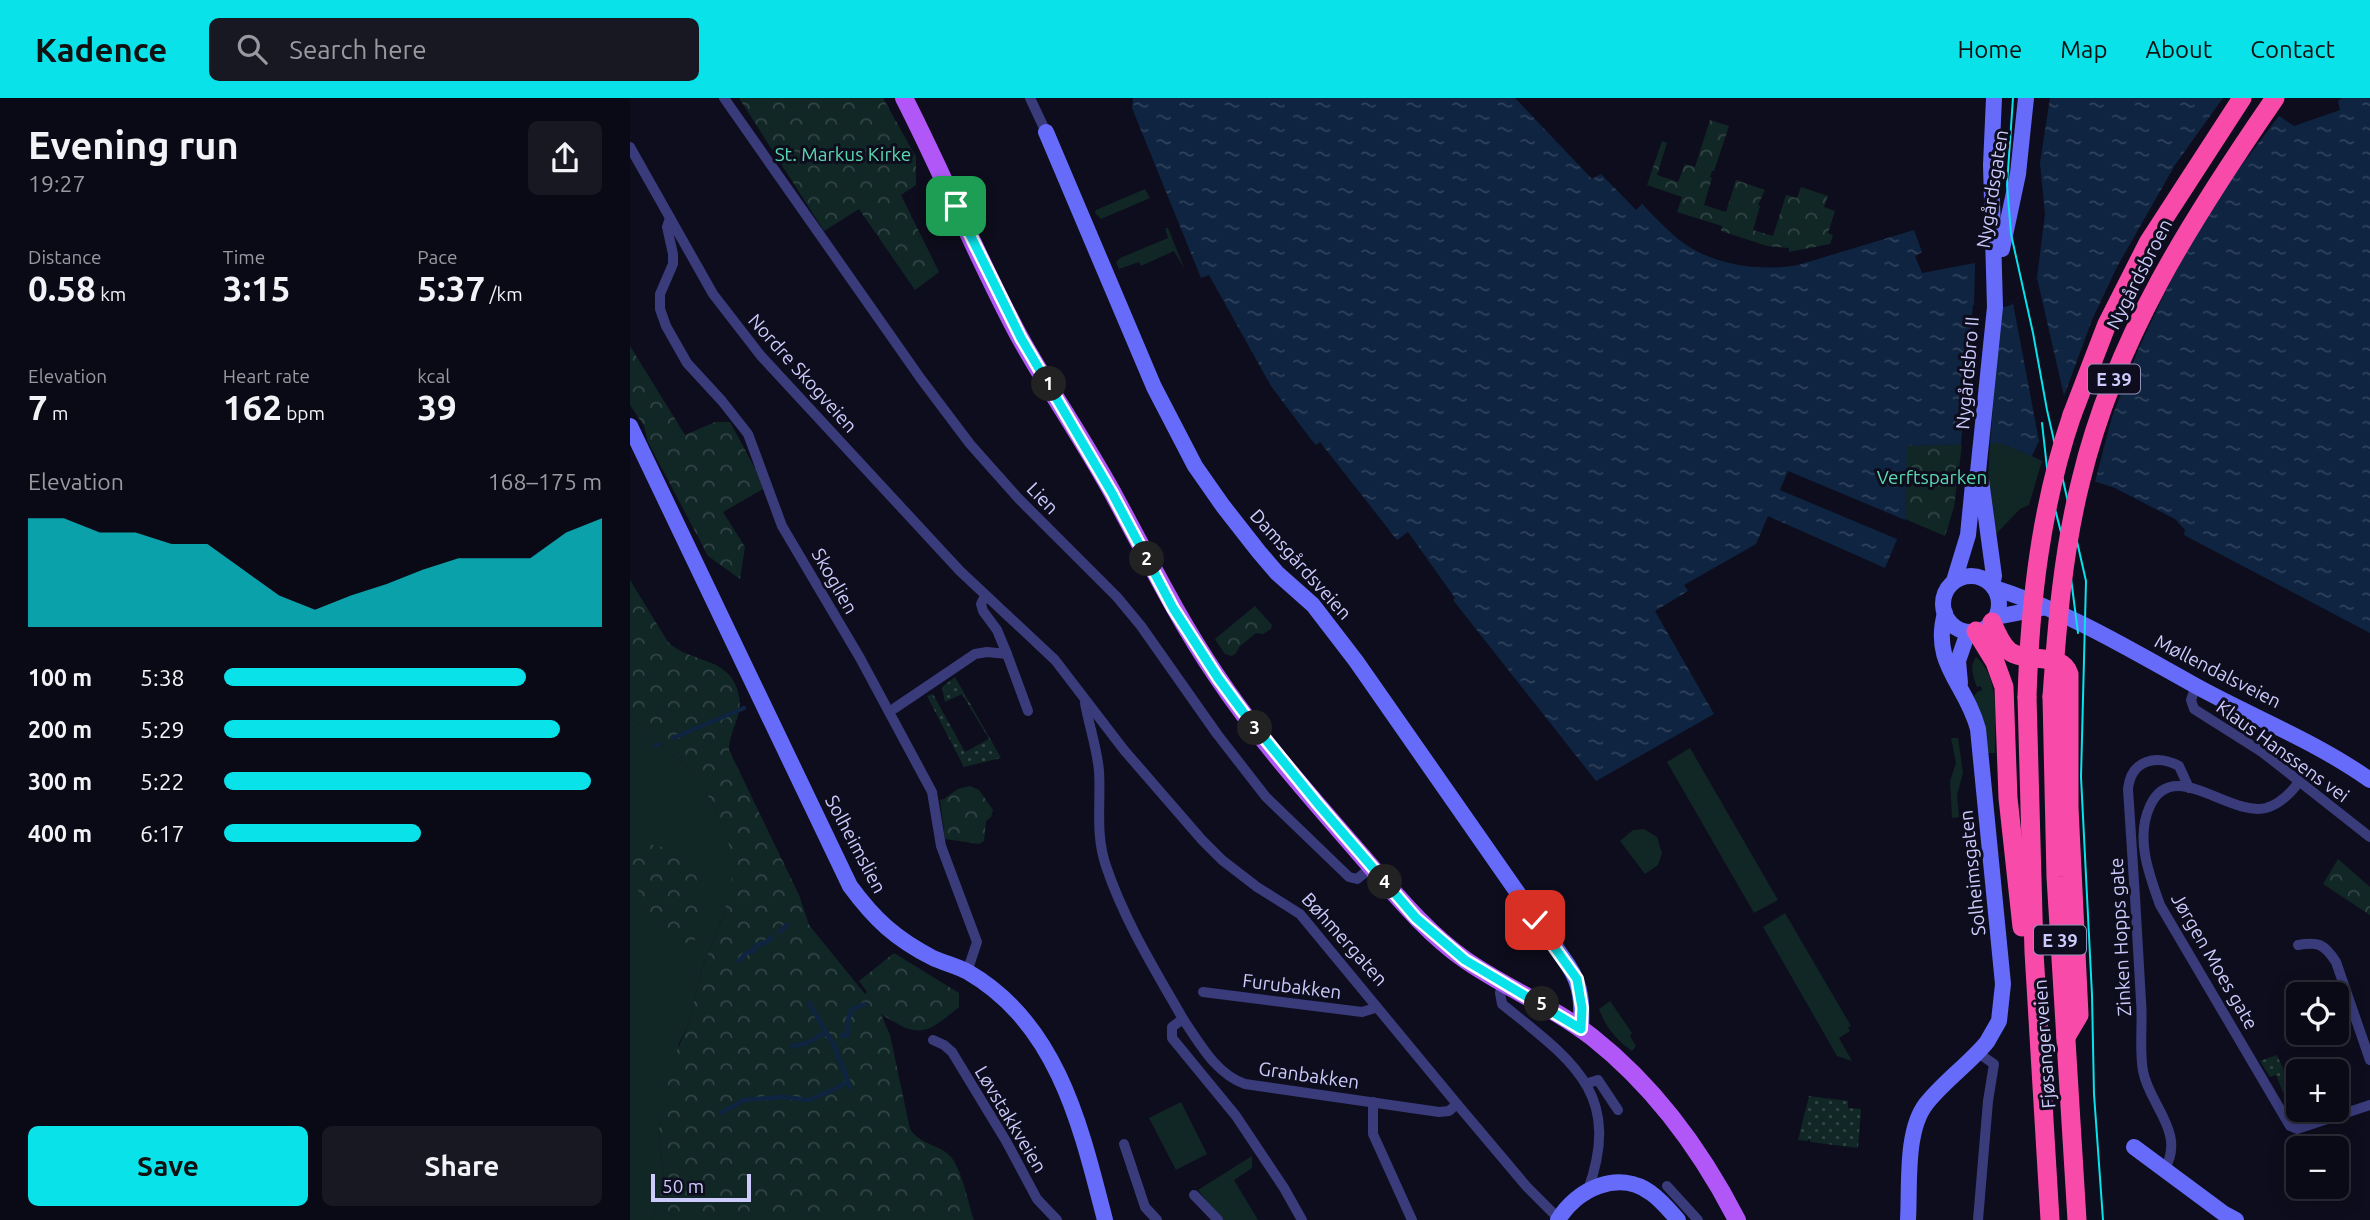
<!DOCTYPE html>
<html lang="en">
<head>
<meta charset="utf-8">
<style>
  :root { --surface:#0a0a16; --page:#181823; --text:#f1f3f6; --muted:#999aa1; --line:#2a2b35; --accent:#0ae2ea }
  body { margin:0; font-family:Ubuntu,sans-serif; background:var(--page); color:var(--text); height:100vh; display:flex; flex-direction:column; font-size:26px; white-space:nowrap }
  * { box-sizing:border-box; margin:0 }
  p { font-size:23px; color:var(--muted) }
  .icon { flex:none; width:38px; height:38px; fill:none; stroke:currentColor; stroke-width:2; stroke-linecap:round; stroke-linejoin:round }
  .map { position:relative; flex:1; overflow:hidden }
  .sheet { display:flex; flex-direction:column; background:var(--surface); width:630px }
  .sheet>* { flex:none }
  .tools { position:absolute; left:1656px; top:884px; display:grid; gap:14px }
  .tools a { display:grid; place-items:center; width:63px; height:63px; border-radius:10px; background:var(--surface); box-shadow:0 4px 18px #0003,0 0 0 2px var(--line); font-size:35px }
  .scale { position:absolute; left:21px; bottom:18px; width:100px; box-sizing:border-box; padding-left:7px; border:4px solid #cdcbfd; border-top:0; font-size:19px; line-height:24px; white-space:nowrap; color:#cdcbfd; -webkit-text-stroke:5px #0e0d1d; paint-order:stroke }
  .pin { position:absolute; display:grid; place-items:center; width:60px; height:60px; color:#fff; margin:-30px; border-radius:14px; box-shadow:0 4px 10px #0006 }
  .km { position:absolute; width:35px; height:35px; margin:-18px; border-radius:50%; background:#222; color:#fff; font-size:19px; line-height:35px; text-align:center }
  .round { display:grid; place-items:center; flex:none; width:74px; height:74px; border-radius:10px; background:var(--page) }
  .head { display:flex; align-items:center; justify-content:space-between; height:119px; padding:0 28px }
  h1 { font-size:38px; font-weight:600; line-height:52px }
  .metrics { display:grid; grid-template-columns:repeat(3,1fr); gap:10px; height:119px; padding:7px 28px }
  .metrics div { display:grid; align-content:center }
  .metrics b { font-size:35px; font-weight:600 }
  .metrics small { font-size:19px; font-weight:400 }
  .metrics p { font-size:19px }
  .chart { height:196px; padding:14px 28px }
  .chart p { display:flex; justify-content:space-between }
  .chart svg { width:100%; height:126px; margin-top:7px; fill:var(--accent); opacity:.7 }
  .action { display:flex; gap:14px; margin-top:auto; padding:14px 28px }
  .action a { flex:1; height:80px; border-radius:10px; background:var(--accent); color:#111; font-size:28px; font-weight:600; line-height:80px; text-align:center }
  .action a+a { background:var(--page); color:var(--text) }
  ul { padding:0 28px; list-style:none; font-size:23px }
  li { display:grid; grid-template-columns:112px 84px 1fr; align-items:center; height:52px }
  li i { height:18px; border-radius:9px; background:var(--accent) }
  header { display:flex; align-items:center; gap:42px; box-sizing:border-box; height:98px; padding:0 35px; background:var(--accent); color:#111 }
  header strong { font-size:33px }
  nav { display:flex; gap:38px; margin-inline-start:auto; font-size:24px }
  .search { width:490px; height:63px; background:var(--page); display:flex; align-items:center; gap:18px; box-sizing:border-box; padding:0 24px; border-radius:10px; color:var(--muted); font-size:26px }
  main { display:flex; flex:1; min-height:0 }
  .map>svg:first-child { display:block }
  .grass { fill:#102725 }
  .forest { fill:url(#forest-crowns) }
  .garden { fill:url(#garden-dots) }
  .water { fill:url(#water-ripples) }
  .pier { fill:#0e0d1d }
  .lines { fill:none; stroke-linecap:round; stroke-linejoin:round }
  .stream { stroke:#0e2440; stroke-width:4.5 }
  .street { stroke:#393b7b; stroke-width:10 }
  .secondary { stroke:#666cf9; stroke-width:16 }
  .primary { stroke:#b157f8; stroke-width:18 }
  .highway { stroke:#f84ba9; stroke-width:19 }
  .tram { stroke:#0ae2ea; stroke-width:2 }
  .highway-bridge { stroke:#f84ba9; stroke-width:19 }
  .route-casing { stroke:#fff; stroke-width:14 }
  .route { stroke:#0ae2ea; stroke-width:9 }
  .labels { text-anchor:middle; dominant-baseline:central; stroke-width:6; stroke-linejoin:round; paint-order:stroke }
  .shield { fill:#0e0d1d; stroke:#9492ba; stroke-width:2 }
  .shield-label { font-size:18px; font-weight:bold; fill:#cdcbfd }
  .park-label { font-size:19px; fill:#5bd9b1; stroke:#0e0d1d }
  .street-label { font-size:19px; fill:#cdcbfd; stroke:#0e0d1d }
</style>
</head>
<body>
<header>
<strong>Kadence</strong>
<div class="search"><svg class="icon" aria-label="search" viewBox="0 0 24 24"><circle cx="10" cy="10" r="6"/><path d="M15 15l6 6"/></svg>Search here</div>
<nav><a>Home</a><a>Map</a><a>About</a><a>Contact</a></nav>
</header>
<main>
<section class="sheet">
<div class="head"><div><h1>Evening run</h1><p>19:27</p></div><a class="round"><svg class="icon" aria-label="share" viewBox="0 0 24 24"><path d="M12 15V3M7 8l5-5 5 5M5 13v7h14v-7"/></svg></a></div>
<div class="metrics">
<div><p>Distance</p><b>0.58<small> km</small></b></div>
<div><p>Time</p><b>3:15</b></div>
<div><p>Pace</p><b>5:37<small> /km</small></b></div>
</div>
<div class="metrics">
<div><p>Elevation</p><b>7<small> m</small></b></div>
<div><p>Heart rate</p><b>162<small> bpm</small></b></div>
<div><p>kcal</p><b>39</b></div>
</div>
<div class="chart"><p><span>Elevation</span>168–175 m</p>
<svg viewBox="0 0 160 44" preserveAspectRatio="none"><path d="M0 44V6L10 6L20 11L30 11L40 15L50 15L60 24L70 33L80 38L90 33L100 29L110 24L120 20L130 20L140 20L150 11L160 6V44z"/></svg>
</div>
<ul>
<li><b>100 m</b>5:38<i style="width:80%"></i></li>
<li><b>200 m</b>5:29<i style="width:89%"></i></li>
<li><b>300 m</b>5:22<i style="width:97%"></i></li>
<li><b>400 m</b>6:17<i style="width:52%"></i></li>
</ul>
<div class="action"><a>Save</a><a>Share</a></div>
</section>
<div class="map">
<svg width="1740" height="1122" viewBox="0 0 1740 1122">
  <defs>
    <pattern id="forest-crowns" width="20" height="18" patternUnits="userSpaceOnUse" patternTransform="scale(1.75)"><rect width="20" height="18" fill="#102725"/><path d="M2 6a3 3 0 1 1 6 0M12 15a3 3 0 1 1 6 0" fill="none" stroke="#324546"/></pattern>
    <pattern id="garden-dots" width="8" height="8" patternUnits="userSpaceOnUse" patternTransform="scale(1.75)"><rect width="8" height="8" fill="#102725"/><path d="M2 2h.1M6 6h.1" fill="none" stroke="#324546" stroke-width="1.8" stroke-linecap="round"/></pattern>
    <pattern id="water-ripples" width="26" height="14" patternUnits="userSpaceOnUse" patternTransform="scale(1.75)"><rect width="26" height="14" fill="#0e2440"/><path d="M2 4q2-2 4 0t4 0M15 11q2-2 4 0t4 0" fill="none" stroke="#30425c"/></pattern>
  </defs>
  <rect width="100%" height="100%" fill="#0e0d1d"/>
  <g class="grass">
    <path d="M 515,91 L 520,100 L 471,121 L 465,115 L 466,112 Z"/>
    <path d="M 535,130 L 538,130 L 555,172 L 544,153 L 511,168 L 509,164 L 489,171 L 486,164 L 490,160 L 538,140 Z"/>
    <path d="M 1360,345 L 1371,345 L 1412,363 L 1399,407 L 1390,411 L 1367,435 L 1363,436 L 1357,394 Z"/>
    <path d="M 1346,559 C 1371,579 1365,626 1365,655 L 1358,655 L 1352,618 L 1344,598 L 1347,594 L 1352,592 L 1351,588 L 1347,589 C 1343,578 1339,569 1346,559 Z"/>
    <path d="M 0,618 L 55,668 L 75,692 L 87,714 L 106,764 L 94,816 L 72,871 L 58,928 L 49,945 L 29,1031 L 34,1082 L 21,1122 L 0,1122 Z"/>
    <path d="M 1321,640 L 1328,640 L 1333,675 L 1327,697 L 1329,719 L 1322,720 L 1320,683 L 1326,665 Z"/>
    <path d="M 1060,650 L 1148,802 L 1124,815 L 1037,664 Z"/>
    <path d="M 1014,731 L 1027,739 L 1032,755 L 1028,767 L 1015,776 L 990,743 L 1003,732 Z"/>
    <path d="M 1155,815 L 1221,928 L 1218,929 L 1220,933 L 1209,940 L 1222,963 L 1207,958 L 1133,829 Z"/>
    <path d="M 980,903 L 1002,935 L 1000,938 L 1006,948 L 1002,953 C 987,943 975,928 969,911 Z"/>
    <path d="M 551,1004 L 577,1056 L 546,1072 L 519,1020 Z"/>
    <path d="M 622,1058 L 622,1070 L 604,1082 L 628,1122 L 591,1122 L 568,1092 Z"/>
  </g>
  <g class="forest">
    <path d="M 109,0 L 253,0 L 286,59 L 286,87 L 271,97 L 309,174 L 285,192 L 229,111 L 194,133 Z"/>
    <path d="M 1080,22 L 1099,28 L 1084,73 L 1082,73 L 1080,79 L 1082,80 L 1074,107 L 1096,114 L 1106,82 L 1135,92 L 1128,107 L 1130,108 L 1123,132 L 1143,138 L 1156,97 L 1167,100 L 1171,89 L 1198,98 L 1194,109 L 1205,113 L 1198,135 L 1203,137 L 1200,146 L 1159,154 L 1159,150 L 1137,148 L 1091,133 L 1092,128 L 1047,114 L 1052,99 L 1017,87 L 1032,43 L 1037,45 L 1027,77 L 1048,84 L 1055,66 L 1065,69 Z"/>
    <path d="M 0,248 L 55,337 L 85,324 L 100,324 L 128,376 L 133,391 L 93,414 L 115,449 L 110,481 L 78,458 L 18,344 L 14,328 L 0,307 Z"/>
    <path d="M 1332,346 L 1324,409 L 1315,438 L 1275,421 L 1276,348 Z"/>
    <path d="M 0,482 L 38,544 C 61,566 102,558 109,598 C 113,618 99,633 99,652 L 169,797 L 179,827 L 235,896 L 237,894 L 229,883 L 264,855 L 329,895 L 329,909 C 294,938 289,940 251,916 L 260,937 L 280,1031 C 290,1047 310,1046 321,1059 C 332,1072 338,1105 344,1122 L 21,1122 L 34,1082 L 29,1031 L 41,965 L 58,928 L 72,871 L 94,816 L 105,764 L 87,714 L 75,692 L 55,668 L 0,618 Z"/>
    <path d="M 625,508 L 642,527 L 641,531 L 633,536 L 626,535 L 610,548 L 606,555 L 602,558 L 595,556 L 585,541 Z"/>
    <path d="M 340,688 L 349,692 L 363,712 L 361,719 L 356,723 L 354,743 L 349,746 L 315,741 L 310,702 L 314,701 L 328,691 Z"/>
    <path d="M 0,738 L 26,748 L 64,754 L 71,822 L 64,844 L 48,846 L 23,830 L 0,771 Z"/>
    <path d="M 1708,761 L 1740,789 L 1740,817 L 1693,786 Z"/>
  </g>
  <g class="garden">
    <path d="M 325,579 L 371,660 L 334,669 L 297,598 L 303,596 L 335,654 L 359,641 L 332,596 L 315,604 L 312,589 Z"/>
    <path d="M 1647,957 L 1664,995 L 1668,1012 L 1671,1013 L 1663,1018 L 1646,977 L 1640,979 L 1630,963 Z"/>
    <path d="M 1179,998 L 1218,1003 L 1218,1010 L 1231,1011 L 1228,1050 L 1180,1044 L 1180,1040 L 1177,1043 L 1168,1042 Z"/>
  </g>
  <path class="water" d="M 503,0 L 885,0 L 962,81 L 971,76 L 1006,112 L 1012,106 C 1024,118 1035,130 1048,141 C 1080,167 1129,174 1168,167 L 1284,132 L 1292,154 L 1285,158 L 1292,175 L 1345,165 L 1344,207 L 1371,210 L 1381,207 L 1407,180 L 1415,116 L 1410,65 L 1420,0 L 1622,0 L 1664,28 L 1710,12 L 1708,3 L 1712,0 L 1740,0 L 1740,535 L 1554,437 L 1555,432 L 1545,421 L 1485,390 L 1441,376 L 1371,345 L 1277,348 L 1275,422 L 1255,470 L 1138,418 L 1126,446 L 1054,487 L 1058,493 L 1025,513 L 1084,616 L 966,683 L 823,502 L 825,500 L 778,434 L 767,442 L 690,344 L 686,347 L 680,340 L 641,288 L 579,177 L 571,180 L 502,10 Z"/>
  <g class="pier">
    <path d="M 1593,0 L 1629,0 L 1651,15 L 1598,85 L 1570,128 L 1538,188 L 1508,252 L 1482,319 L 1464,387 L 1413,367 L 1414,364 L 1402,358 L 1409,343 L 1383,205 L 1407,180 L 1434,298 L 1462,222 L 1487,169 L 1545,67 Z"/>
    <path d="M 1343,207 L 1371,210 L 1360,345 L 1331,347 Z"/>
    <path d="M 1158,373 L 1275,422 L 1267,441 L 1150,392 Z"/>
  </g>
  <g class="lines">
    <g class="stream">
      <path d="M 43,640 L 114,610"/>
      <path d="M 25,648 L 30,646"/>
      <path d="M 149,834 L 157,827"/>
      <path d="M 109,863 L 116,855 L 124,853 L 126,847 L 135,845 L 142,839"/>
      <path d="M 179,905 L 205,949 L 220,989"/>
      <path d="M 211,937 L 218,938 L 218,921 L 222,911 L 235,906"/>
      <path d="M 162,948 L 175,946 L 196,934"/>
      <path d="M 91,1015 L 114,1002 L 152,999 L 179,1002 L 205,991 L 217,984"/>
    </g>
    <g class="street">
      <path d="M 94,0 L 291,281 L 340,346 L 388,400 L 487,499 L 511,528 L 587,636 L 636,699 L 719,779 L 727,781 L 742,769"/>
      <path d="M 400,0 L 416,34"/>
      <path d="M 0,49 L 83,196 L 131,258 L 330,473 L 425,562 L 494,652 L 572,742 L 592,762 L 627,789 L 670,816 L 827,1006 L 897,1089 L 928,1120"/>
      <path d="M 40,120 L 37,129 L 43,156 L 43,166 L 30,196 L 30,211 L 36,228 L 57,265 L 92,303 L 118,336 L 152,428 L 230,560 L 302,694 L 311,748 L 347,844 L 337,874"/>
      <path d="M 377,556 L 398,613"/>
      <path d="M 1566,588 L 1561,602 L 1564,611 L 1632,654 L 1740,739"/>
      <path d="M 455,605 C 459,628 467,650 469,673 C 471,706 465,736 476,768 C 494,822 525,872 553,921 L 542,929 L 542,940 L 606,1018 L 654,1090 L 672,1122"/>
      <path d="M 265,610 L 345,556 L 357,554 L 377,556 L 367,532 L 353,513 L 351,506 L 355,498"/>
      <path d="M 1669,684 C 1660,696 1650,706 1636,710 C 1599,719 1543,658 1520,708 C 1505,740 1519,776 1530,807 L 1660,1028 L 1667,1031 L 1676,1028 L 1740,1007"/>
      <path d="M 1668,847 C 1689,843 1695,847 1706,864 L 1740,962"/>
      <path d="M 872,883 L 870,895 L 872,906 C 941,962 993,994 958,1092"/>
      <path d="M 573,894 L 732,914 L 745,910"/>
      <path d="M 553,921 C 570,946 586,976 615,986 L 809,1014 L 819,1013 L 827,1006"/>
      <path d="M 303,942 L 314,947 L 322,954 L 376,1043 L 407,1101 L 427,1122"/>
      <path d="M 958,985 L 968,982 L 988,1012"/>
      <path d="M 743,1004 L 743,1036 L 782,1122"/>
      <path d="M 494,1046 L 515,1109 L 527,1122"/>
      <path d="M 1534,1072 C 1557,1035 1519,1007 1513,973 C 1509,951 1513,926 1511,903 C 1507,832 1503,762 1498,691 C 1501,662 1526,656 1549,668 L 1559,690"/>
      <path d="M 1037,1088 L 1068,1122"/>
      <path d="M 564,1097 L 588,1122"/>
      <path d="M 1348,1122 L 1358,1003 L 1364,966 L 1348,955"/>
    </g>
    <g class="secondary">
      <path d="M 416,34 L 524,289 L 565,368 L 593,408 L 629,454 L 647,475 L 683,507 L 726,563 L 938,867 C 952,888 952,906 951,931"/>
      <path d="M 1372,151 L 1388,76 L 1396,0"/>
      <path d="M 0,328 L 220,788 C 245,822 266,841 303,860 C 314,865 327,868 338,874 C 428,926 451,1029 475,1122"/>
      <path d="M 1351,382 L 1364,478 L 1362,487"/>
      <circle cx="1341" cy="506" r="28"/>
      <path d="M 1324,483 L 1338,437 L 1343,386 L 1348,374 L 1365,209 L 1361,67 L 1364,0"/>
      <path d="M 1364,490 C 1435,512 1501,552 1566,588 C 1624,620 1685,643 1740,682"/>
      <path d="M 1366,519 L 1412,510"/>
      <path d="M 1330,585 L 1328,563 L 1338,534"/>
      <path d="M 1504,1049 L 1593,1115 L 1606,1122"/>
      <path d="M 928,1122 C 946,1091 989,1071 1021,1095 C 1031,1102 1040,1113 1048,1122"/>
      <path d="M 1278,1122 C 1280,1088 1275,1033 1296,1006 C 1314,983 1339,966 1357,944 L 1369,923 L 1373,886 L 1348,631 C 1336,585 1301,567 1315,515"/>
    </g>
    <path class="primary" d="M 274,0 C 314,78 347,160 389,238 C 420,294 457,347 487,403 C 519,462 548,521 586,577 C 632,646 689,708 743,771 C 771,803 799,836 834,861 C 875,890 922,908 962,939 C 1024,988 1071,1052 1107,1122"/>
    <g class="highway">
      <path d="M 1442,317 L 1477,226 L 1518,145 L 1612,0"/>
      <path d="M 1362,524 C 1366,534 1371,546 1379,553 C 1396,566 1431,553 1439,576 L 1439,710 L 1449,917 L 1436,939"/>
      <path d="M 1346,533 L 1365,564 L 1374,589 L 1378,700 L 1392,829"/>
      <path d="M 1397,599 L 1404,854 L 1420,1122"/>
      <path d="M 1422,599 L 1426,779 L 1447,1122"/>
    </g>
    <g class="tram">
      <path d="M 1383,0 L 1377,87 L 1381,136 L 1403,235 L 1417,312 L 1456,483 L 1451,679 L 1462,897 L 1464,996 L 1473,1122"/>
      <path d="M 1412,325 L 1419,388 L 1439,465 L 1448,535"/>
    </g>
    <g class="highway-bridge">
      <path d="M 1397,599 C 1400,503 1411,408 1442,317"/>
      <path d="M 1422,599 C 1427,526 1433,453 1451,382 C 1485,240 1563,119 1645,0"/>
    </g>
  </g>
  <g class="lines">
    <defs>
      <path id="route" d="M 326,108 L 391,240 L 482,395 L 543,510 L 588,580 L 613,614 L 688,706 L 786,820 L 835,862 L 951,931 L 952,910 L 947,881 L 905,822"/>
    </defs>
    <use href="#route" class="route-casing"/>
    <use href="#route" class="route"/>
  </g>
  <g class="labels">
    <g class="shield">
      <rect x="1458" y="266.5" width="52" height="29" rx="5"/>
      <rect x="1404" y="827.5" width="52" height="29" rx="5"/>
    </g>
    <g class="shield-label">
      <text x="1484" y="281">E 39</text>
      <text x="1430" y="842">E 39</text>
    </g>
    <g class="park-label">
      <text x="213" y="56">St. Markus Kirke</text>
      <text x="1302" y="379">Verftsparken</text>
    </g>
    <g class="street-label">
      <text transform="translate(1362 91) rotate(-81)">Nygårdsgaten</text>
      <text transform="translate(1509 176) rotate(-63)">Nygårdsbroen</text>
      <text transform="translate(173 275) rotate(48)">Nordre Skogveien</text>
      <text transform="translate(1337 275) rotate(-85)">Nygårdsbro II</text>
      <text transform="translate(413 400) rotate(46)">Lien</text>
      <text transform="translate(671 466) rotate(48)">Damsgårdsveien</text>
      <text transform="translate(205 483) rotate(60)">Skoglien</text>
      <text transform="translate(1588 573) rotate(27)">Møllendalsveien</text>
      <text transform="translate(1653 653) rotate(36)">Klaus Hanssens vei</text>
      <text transform="translate(226 746) rotate(62)">Solheimslien</text>
      <text transform="translate(1342 775) rotate(-96)">Solheimsgaten</text>
      <text transform="translate(1490 839) rotate(-93)">Zinken Hopps gate</text>
      <text transform="translate(715 841) rotate(48)">Bøhmergaten</text>
      <text transform="translate(1585 863) rotate(60)">Jørgen Moes gate</text>
      <text transform="translate(662 888) rotate(7)">Furubakken</text>
      <text transform="translate(1414 946) rotate(-94)">Fjøsangerveien</text>
      <text transform="translate(679 977) rotate(8)">Granbakken</text>
      <text transform="translate(381 1021) rotate(59)">Løvstakkveien</text>
    </g>
  </g>
</svg>
<div class="tools">
<a><svg class="icon" aria-label="locate" viewBox="0 0 24 24"><circle cx="12" cy="12" r="6"/><path d="M12 2v4M12 18v4M2 12h4M18 12h4"/></svg></a>
<a>+</a>
<a>−</a>
</div>
<div class="scale">50 m</div>
<div class="pin" style="left:326px;top:108px;background:#1e9e55"><svg class="icon" aria-label="arrive" viewBox="0 0 24 24"><path d="M6 21V4h12l-3 4 3 4H6"/></svg></div>
<div class="pin" style="left:905px;top:822px;background:#d93025"><svg class="icon" aria-label="check" viewBox="0 0 24 24"><path d="M5 12l5 5 9-10"/></svg></div>
<b class="km" style="left:419px;top:286px">1</b>
<b class="km" style="left:517px;top:461px">2</b>
<b class="km" style="left:625px;top:630px">3</b>
<b class="km" style="left:755px;top:784px">4</b>
<b class="km" style="left:912px;top:906px">5</b>
</div>
</main>
</body>
</html>
